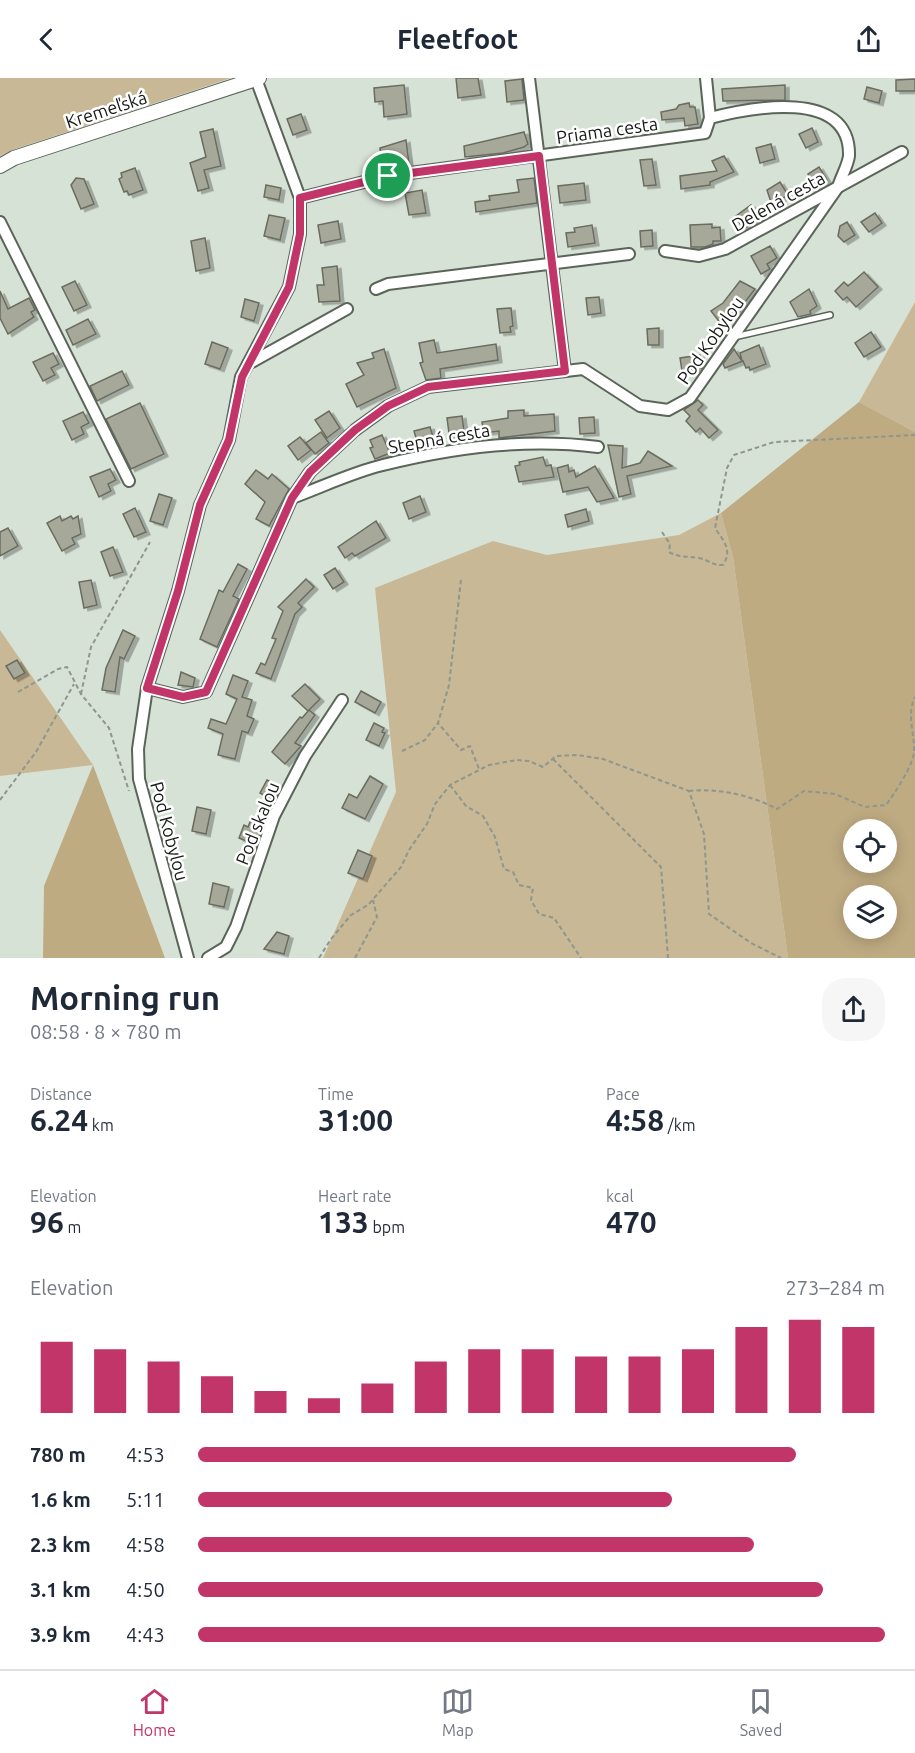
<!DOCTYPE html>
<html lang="en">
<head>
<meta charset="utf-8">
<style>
  :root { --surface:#fff; --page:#f6f6f7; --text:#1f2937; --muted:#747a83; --line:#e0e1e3; --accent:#c13569 }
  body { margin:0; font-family:Ubuntu,sans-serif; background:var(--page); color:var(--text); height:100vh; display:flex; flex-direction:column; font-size:22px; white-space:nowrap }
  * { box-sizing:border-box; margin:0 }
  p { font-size:20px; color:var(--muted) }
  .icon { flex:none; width:33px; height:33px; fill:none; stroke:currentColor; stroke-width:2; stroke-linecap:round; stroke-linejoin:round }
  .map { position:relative; height:880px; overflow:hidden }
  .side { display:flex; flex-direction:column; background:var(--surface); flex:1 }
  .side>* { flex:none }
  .tools { position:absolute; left:843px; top:741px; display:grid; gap:12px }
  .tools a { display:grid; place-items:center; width:54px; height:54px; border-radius:50%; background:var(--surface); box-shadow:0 3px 15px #0003; font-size:30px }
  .pin { position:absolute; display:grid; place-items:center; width:51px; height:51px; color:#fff; margin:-26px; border:3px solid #fff; border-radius:50%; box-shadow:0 2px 6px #0007 }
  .round { display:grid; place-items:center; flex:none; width:63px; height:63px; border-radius:24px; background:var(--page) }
  .head { display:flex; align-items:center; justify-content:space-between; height:102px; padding:0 30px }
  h1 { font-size:33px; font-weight:600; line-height:45px }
  .stats { display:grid; grid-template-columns:repeat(3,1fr); gap:9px; height:102px; padding:6px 30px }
  .stats div { display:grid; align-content:center }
  .stats b { font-size:30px; font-weight:600 }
  .stats small { font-size:16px; font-weight:400 }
  .stats p { font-size:16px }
  .chart { height:168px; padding:12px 30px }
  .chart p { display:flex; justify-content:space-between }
  .chart svg { width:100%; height:108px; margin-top:6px; stroke:var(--accent); stroke-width:6 }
  ul { padding:0 30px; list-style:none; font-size:20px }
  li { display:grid; grid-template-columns:96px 72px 1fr; align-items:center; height:45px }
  li i { height:15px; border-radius:8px; background:var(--accent) }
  header { display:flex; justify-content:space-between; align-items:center; height:78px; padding:0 30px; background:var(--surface); font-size:27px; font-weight:600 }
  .tab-bar { display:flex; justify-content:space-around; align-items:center; height:84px; border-top:2px solid var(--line); background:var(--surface); font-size:16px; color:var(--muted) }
  .tab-bar a { display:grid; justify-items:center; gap:3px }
  .tab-bar .on { color:var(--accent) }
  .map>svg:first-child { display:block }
  .green { fill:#c8b895 }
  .forest { fill:#bfab82; fill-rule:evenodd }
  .building { fill:#a6a89a; stroke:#6a6c5f; stroke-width:1.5; filter:url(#shadow) }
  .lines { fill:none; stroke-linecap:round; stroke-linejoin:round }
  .service-casing { stroke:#5b6459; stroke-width:8 }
  .minor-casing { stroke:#5b6459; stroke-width:14 }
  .tertiary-casing { stroke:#5b6459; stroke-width:16 }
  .path { stroke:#8e968d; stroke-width:2; stroke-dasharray:4.5 3; stroke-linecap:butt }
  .service { stroke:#fff; stroke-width:5 }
  .minor { stroke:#fff; stroke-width:10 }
  .tertiary { stroke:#fff; stroke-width:14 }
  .route-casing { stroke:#fff; stroke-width:12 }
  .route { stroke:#c13569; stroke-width:8 }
  .labels { text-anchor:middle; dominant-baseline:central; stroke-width:5; stroke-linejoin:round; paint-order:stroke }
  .street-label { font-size:18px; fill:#171b17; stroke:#fff }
</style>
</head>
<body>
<header><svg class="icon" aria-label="back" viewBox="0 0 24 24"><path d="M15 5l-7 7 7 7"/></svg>Fleetfoot<svg class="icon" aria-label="share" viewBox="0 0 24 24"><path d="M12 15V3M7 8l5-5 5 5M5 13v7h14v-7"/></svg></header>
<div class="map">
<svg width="915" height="880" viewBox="0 0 915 880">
  <defs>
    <filter id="shadow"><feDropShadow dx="4" dy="2.5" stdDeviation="0" flood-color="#0004"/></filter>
  </defs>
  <rect width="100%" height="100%" fill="#d7e2d6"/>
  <g class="green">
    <path d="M 0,0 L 231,0 L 15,71 L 0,78 Z"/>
    <path d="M 915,224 L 915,354 L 859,324 Z"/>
    <path d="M 721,435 L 733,479 L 788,880 L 323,880 L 396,714 L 375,510 L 493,463 L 547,477 L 679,457 Z"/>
    <path d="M 0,552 L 93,687 L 0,698 Z"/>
  </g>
  <g class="forest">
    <path d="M 859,324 L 915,354 L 915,880 L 788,880 L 733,479 L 721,435 ZM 854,752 L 886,752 L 886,784 L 854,784 ZM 854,818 L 886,818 L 886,850 L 854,850 Z"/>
    <path d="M 93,687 L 165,880 L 43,880 L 44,808 Z"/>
  </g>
  <g class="building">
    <path d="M 456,0 L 478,0 L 481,17 L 458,20 Z"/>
    <path d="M 522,1 L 524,22 L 507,24 L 505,3 Z"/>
    <path d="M 915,1 L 915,13 L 896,13 L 896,2 Z"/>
    <path d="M 404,7 L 407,36 L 384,39 L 383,23 L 375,24 L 374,10 Z"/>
    <path d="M 785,7 L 785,22 L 723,23 L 722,11 Z"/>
    <path d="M 867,9 L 882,13 L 879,25 L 864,21 Z"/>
    <path d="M 689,25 L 690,29 L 695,29 L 698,46 L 685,48 L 684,40 L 662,42 L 661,34 L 676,31 L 679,27 Z"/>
    <path d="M 301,36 L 307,52 L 293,57 L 287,41 Z"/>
    <path d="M 812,50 L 818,64 L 806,70 L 799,56 Z"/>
    <path d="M 213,51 L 221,88 L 204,92 L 209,110 L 198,113 L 190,85 L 206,79 L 200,54 Z"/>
    <path d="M 524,54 L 528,66 L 524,69 L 503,75 L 465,79 L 464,68 Z"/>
    <path d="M 406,62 L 409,86 L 388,88 L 382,86 L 380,70 Z"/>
    <path d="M 771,66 L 775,81 L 760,85 L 756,70 Z"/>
    <path d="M 724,78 L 734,94 L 710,104 L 710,107 L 681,111 L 680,98 L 717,93 L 712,83 Z"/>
    <path d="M 652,81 L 656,107 L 644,108 L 640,82 Z"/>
    <path d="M 819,89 L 827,102 L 815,109 L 808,96 Z"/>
    <path d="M 135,90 L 143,112 L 129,117 L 127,113 L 124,114 L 119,101 L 122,99 L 121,95 Z"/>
    <path d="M 76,100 L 84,101 L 94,126 L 81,131 L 71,107 Z"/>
    <path d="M 534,100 L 537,125 L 476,134 L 475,124 L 490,122 L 489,118 L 519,114 L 517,102 Z"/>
    <path d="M 780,104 L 788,117 L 772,127 L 767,112 Z"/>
    <path d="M 584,105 L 586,122 L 560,125 L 558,108 Z"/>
    <path d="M 266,107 L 281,110 L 279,122 L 264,119 Z"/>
    <path d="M 422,112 L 426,135 L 409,137 L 405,115 Z"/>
    <path d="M 751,127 L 759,143 L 743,151 L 736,138 Z"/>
    <path d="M 875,135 L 882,145 L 869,154 L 861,144 Z"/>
    <path d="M 269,137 L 285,140 L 280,162 L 264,158 Z"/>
    <path d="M 338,143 L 341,161 L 321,165 L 318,147 Z"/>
    <path d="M 847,144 L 855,157 L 844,164 L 838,158 L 840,148 Z"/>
    <path d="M 712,146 L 712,150 L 720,149 L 721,163 L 713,163 L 713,166 L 705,169 L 691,169 L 690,147 Z"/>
    <path d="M 592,147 L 595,165 L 568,169 L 566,155 L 575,154 L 574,150 Z"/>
    <path d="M 652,152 L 653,168 L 641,169 L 640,153 Z"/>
    <path d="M 205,160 L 210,190 L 196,193 L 191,163 Z"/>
    <path d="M 770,168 L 777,180 L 767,186 L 770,191 L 761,196 L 751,178 Z"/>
    <path d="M 337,188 L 340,223 L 319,224 L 317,207 L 324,207 L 322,190 Z"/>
    <path d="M 864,194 L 878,209 L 856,229 L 847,219 L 843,222 L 835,213 L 844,204 L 848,208 Z"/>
    <path d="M 75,203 L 87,227 L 74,233 L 62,209 Z"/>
    <path d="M 740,203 L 755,211 L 742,228 L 721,246 L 711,233 L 723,225 Z"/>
    <path d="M 809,211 L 817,228 L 810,233 L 811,236 L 798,239 L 790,224 Z"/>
    <path d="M 0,213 L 8,231 L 29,220 L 35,232 L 31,234 L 34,239 L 8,256 L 0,240 Z"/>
    <path d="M 599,219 L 601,235 L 588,237 L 586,220 Z"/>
    <path d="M 245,221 L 259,225 L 254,243 L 241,239 Z"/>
    <path d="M 511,230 L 513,248 L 510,249 L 511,254 L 500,255 L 497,231 Z"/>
    <path d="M 88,241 L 96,256 L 73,267 L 66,252 Z"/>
    <path d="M 659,250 L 659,267 L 648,267 L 647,251 Z"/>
    <path d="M 871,254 L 881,269 L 864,279 L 855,265 Z"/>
    <path d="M 434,262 L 437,275 L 496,266 L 498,282 L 440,291 L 441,300 L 426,302 L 420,285 L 423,284 L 419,265 Z"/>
    <path d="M 212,264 L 228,270 L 220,291 L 205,286 Z"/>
    <path d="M 759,267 L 766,286 L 750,292 L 749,289 L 746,290 L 743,283 L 725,290 L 723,286 L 734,271 L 742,283 L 740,275 Z"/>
    <path d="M 384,271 L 396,310 L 357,329 L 346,306 L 364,297 L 357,285 L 374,280 L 372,275 Z"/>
    <path d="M 53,275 L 59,286 L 51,290 L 55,297 L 43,303 L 33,284 Z"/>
    <path d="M 700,277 L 702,290 L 682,293 L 680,280 Z"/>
    <path d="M 122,293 L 129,307 L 97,323 L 90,308 Z"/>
    <path d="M 698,322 L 703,327 L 698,332 L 718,352 L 709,360 L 700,350 L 696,354 L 686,343 L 690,338 L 684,332 Z"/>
    <path d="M 140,325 L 164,376 L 131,391 L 106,341 Z"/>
    <path d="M 524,332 L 524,338 L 554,336 L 555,353 L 499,360 L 499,353 L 484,355 L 482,344 L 508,340 L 508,333 Z"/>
    <path d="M 329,333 L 340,350 L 327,360 L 315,342 Z"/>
    <path d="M 83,334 L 89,345 L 81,349 L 84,356 L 72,362 L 63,343 Z"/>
    <path d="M 462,338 L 465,361 L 450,363 L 447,340 Z"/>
    <path d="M 594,339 L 595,355 L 580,356 L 579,340 Z"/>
    <path d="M 430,349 L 434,362 L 418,367 L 414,353 Z"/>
    <path d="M 321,354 L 329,365 L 315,376 L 306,365 Z"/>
    <path d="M 382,357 L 390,375 L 375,381 L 370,370 L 373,369 L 370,362 Z"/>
    <path d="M 300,359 L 311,372 L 298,382 L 288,368 Z"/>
    <path d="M 608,367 L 623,368 L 622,390 L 640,385 L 648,373 L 672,388 L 627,398 L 631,416 L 619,419 Z"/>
    <path d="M 543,379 L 546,388 L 551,387 L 554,399 L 519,404 L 515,388 L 520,387 L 519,384 Z"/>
    <path d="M 568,387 L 569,394 L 574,392 L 576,399 L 595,388 L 614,420 L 597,424 L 588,409 L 563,414 L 557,390 Z"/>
    <path d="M 110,391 L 116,402 L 108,406 L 111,413 L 99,419 L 90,399 Z"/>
    <path d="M 256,392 L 268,401 L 272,396 L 289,411 L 269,448 L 256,441 L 265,424 L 245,406 Z"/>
    <path d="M 159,416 L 172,420 L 163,447 L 150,443 Z"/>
    <path d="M 420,418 L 426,434 L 409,441 L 403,425 Z"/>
    <path d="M 135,430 L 146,454 L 134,459 L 123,436 Z"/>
    <path d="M 586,431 L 589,443 L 568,449 L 565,437 Z"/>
    <path d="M 60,438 L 62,443 L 71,438 L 73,441 L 78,438 L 81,456 L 72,460 L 75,466 L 62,473 L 47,445 Z"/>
    <path d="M 376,443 L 386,460 L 355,478 L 352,475 L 345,480 L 338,469 Z"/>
    <path d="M 8,450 L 18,468 L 0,478 L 0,454 Z"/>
    <path d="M 113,469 L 123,494 L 110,498 L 101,474 Z"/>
    <path d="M 238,486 L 247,491 L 233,518 L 239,521 L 217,569 L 200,561 L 219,512 L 223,514 Z"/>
    <path d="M 335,490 L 344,504 L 333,511 L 324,497 Z"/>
    <path d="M 306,501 L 314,509 L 298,525 L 302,529 L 295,536 L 271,601 L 256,595 L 261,585 L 265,587 L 276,561 L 272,560 L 283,533 L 278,529 Z"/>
    <path d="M 91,502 L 97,527 L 84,530 L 79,504 Z"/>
    <path d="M 123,552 L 135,558 L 124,581 L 120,579 L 115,614 L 102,612 L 106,590 Z"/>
    <path d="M 17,582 L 25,595 L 14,601 L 6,588 Z"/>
    <path d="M 181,594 L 195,600 L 193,609 L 178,607 Z"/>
    <path d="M 233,597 L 248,603 L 242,619 L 252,622 L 247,638 L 254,641 L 248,655 L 242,653 L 235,681 L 218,677 L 223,656 L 208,650 L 211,641 L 226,646 L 237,621 L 226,616 Z"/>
    <path d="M 305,606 L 320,621 L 308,633 L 292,618 Z"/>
    <path d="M 361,613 L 381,624 L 375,635 L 355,624 Z"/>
    <path d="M 309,632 L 315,637 L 295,665 L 301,668 L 285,686 L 272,674 L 300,639 L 302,640 Z"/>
    <path d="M 374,645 L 384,650 L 382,654 L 385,655 L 379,668 L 366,662 Z"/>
    <path d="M 370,698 L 383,706 L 365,741 L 342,730 L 349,716 L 357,720 Z"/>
    <path d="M 267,702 L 280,709 L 272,722 L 260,715 Z"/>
    <path d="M 197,729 L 211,732 L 206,756 L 192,753 Z"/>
    <path d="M 252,739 L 264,744 L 256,767 L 239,760 L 244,747 L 248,749 Z"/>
    <path d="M 358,772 L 372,778 L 363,801 L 348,795 Z"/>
    <path d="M 213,805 L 229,809 L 224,829 L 209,826 Z"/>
    <path d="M 277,854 L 289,858 L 284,876 L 264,871 Z"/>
  </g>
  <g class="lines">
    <defs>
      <path id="service" d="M 734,259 L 830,237"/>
      <g id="minor">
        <path d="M 529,0 L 565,293"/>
        <path d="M 706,0 L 710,40"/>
        <path d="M 0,144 L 129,403"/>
        <path d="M 665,173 L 699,178 L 725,171 L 902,74"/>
        <path d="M 376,211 L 388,206 L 629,176"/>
        <path d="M 248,286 L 347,231"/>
        <path d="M 292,420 C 322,409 353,394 383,387 C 454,369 526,360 598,369"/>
        <path d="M 147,610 L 183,619 L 206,614 L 292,420 L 310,394 L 355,352 L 388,328 L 428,309 L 583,291 L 640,328 L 668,332 L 690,320 L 838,109 C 841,99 848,87 849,78 C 851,9 749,30 710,40 L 705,55 L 388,98 L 300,120"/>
        <path d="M 188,880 L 139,701 L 138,671 L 147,610 L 178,513 L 200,427 L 229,362 L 241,299 L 289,209 L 300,156 L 300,120 L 256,1"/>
        <path d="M 208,880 L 226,869 L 236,849 L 274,738 L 305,678 L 342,622"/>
      </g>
      <path id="tertiary" d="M 0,88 L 14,80 L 259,0"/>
    </defs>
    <use href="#service" class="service-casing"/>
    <use href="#minor" class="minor-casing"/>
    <use href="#tertiary" class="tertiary-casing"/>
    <g class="path">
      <path d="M 662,454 L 670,466 L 669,474 C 680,480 687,478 699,480 C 709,482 713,488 723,487 C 733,472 723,462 715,450 L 727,390 L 734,377 L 774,364 L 915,357"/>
      <path d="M 461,502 L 449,607 L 438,645 L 461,672 L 470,668 L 479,691"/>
      <path d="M 18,614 L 58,591 L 67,589 L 81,616 L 109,650 L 129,713"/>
      <path d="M 81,616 L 91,569 L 150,464"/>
      <path d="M 402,673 L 425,662 L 438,645"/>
      <path d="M 553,681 L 661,789 L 668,880"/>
      <path d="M 450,707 L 466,728 L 483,738 L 495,759 L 504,791 L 513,794 L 519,807 L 533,810 L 531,822 L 539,836 L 554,840 L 581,880"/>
      <path d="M 689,713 C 718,710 751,717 777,731 L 804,713 L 835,716 L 865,729 L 886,727 C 894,716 913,688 914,674 C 915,654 906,638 915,619"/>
      <path d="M 0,722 L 36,674 L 74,606"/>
      <path d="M 319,880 L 331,861 L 351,837 L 368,827 L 401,789 L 409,772 L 427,746 L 435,726 L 450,707 L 489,687 L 517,682 L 529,683 L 543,689 L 556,678 L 577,677 L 603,681 L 689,713 L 704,756 L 709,836 L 751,865 L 781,880"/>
      <path d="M 355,880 L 377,839 L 373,822"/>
    </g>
    <use href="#service" class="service"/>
    <use href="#minor" class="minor"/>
    <use href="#tertiary" class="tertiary"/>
  </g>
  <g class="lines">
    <defs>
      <path id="route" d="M 539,78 L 565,293 L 428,309 L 388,328 L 355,352 L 310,394 L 292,420 L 206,614 L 183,619 L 147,610 L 178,513 L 200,427 L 229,362 L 242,299 L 289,209 L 300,156 L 300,120 L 388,98 Z"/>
    </defs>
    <use href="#route" class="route-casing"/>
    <use href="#route" class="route"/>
  </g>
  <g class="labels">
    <g class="street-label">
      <text transform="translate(106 31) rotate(-18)">Kremeľská</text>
      <text transform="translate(607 52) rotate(-8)">Priama cesta</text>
      <text transform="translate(778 123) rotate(-29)">Delená cesta</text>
      <text transform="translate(710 262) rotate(-55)">Pod Kobylou</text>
      <text transform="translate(439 360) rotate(-10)">Stepná cesta</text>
      <text transform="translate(257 745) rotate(-68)">Pod skalou</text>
      <text transform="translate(170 753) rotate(75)">Pod Kobylou</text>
    </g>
  </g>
</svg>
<div class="tools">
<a><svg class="icon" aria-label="locate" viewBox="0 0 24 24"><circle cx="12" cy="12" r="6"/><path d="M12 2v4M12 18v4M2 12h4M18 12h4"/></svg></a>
<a><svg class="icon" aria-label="layers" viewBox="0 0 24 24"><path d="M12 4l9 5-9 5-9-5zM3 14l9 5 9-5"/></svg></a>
</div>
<div class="pin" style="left:388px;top:98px;background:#1e9e55"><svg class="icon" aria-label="arrive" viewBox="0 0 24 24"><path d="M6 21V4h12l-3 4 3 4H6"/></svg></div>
</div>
<section class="side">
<div class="head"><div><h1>Morning run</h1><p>08:58 · 8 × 780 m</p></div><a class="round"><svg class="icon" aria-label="share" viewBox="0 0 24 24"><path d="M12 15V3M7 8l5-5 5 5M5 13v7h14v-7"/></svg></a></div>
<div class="stats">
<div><p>Distance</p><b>6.24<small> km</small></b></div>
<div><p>Time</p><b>31:00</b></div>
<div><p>Pace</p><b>4:58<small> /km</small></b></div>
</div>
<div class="stats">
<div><p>Elevation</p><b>96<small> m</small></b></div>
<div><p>Heart rate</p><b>133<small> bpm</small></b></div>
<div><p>kcal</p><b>470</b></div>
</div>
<div class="chart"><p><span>Elevation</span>273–284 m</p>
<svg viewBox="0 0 160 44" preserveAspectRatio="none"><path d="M5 44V15M15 44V18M25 44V23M35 44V29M45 44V35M55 44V38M65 44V32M75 44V23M85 44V18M95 44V18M105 44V21M115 44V21M125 44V18M135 44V9M145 44V6M155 44V9"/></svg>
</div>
<ul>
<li><b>780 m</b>4:53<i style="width:87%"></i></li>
<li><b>1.6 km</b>5:11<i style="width:69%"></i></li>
<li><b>2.3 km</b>4:58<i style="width:81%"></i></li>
<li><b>3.1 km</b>4:50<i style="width:91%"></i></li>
<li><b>3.9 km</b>4:43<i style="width:100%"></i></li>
</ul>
</section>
<nav class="tab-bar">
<a class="on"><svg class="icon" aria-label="home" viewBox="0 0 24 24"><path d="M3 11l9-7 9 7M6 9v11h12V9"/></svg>Home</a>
<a><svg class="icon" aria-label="map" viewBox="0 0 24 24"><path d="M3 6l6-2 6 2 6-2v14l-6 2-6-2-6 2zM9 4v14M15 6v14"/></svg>Map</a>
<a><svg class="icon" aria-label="saved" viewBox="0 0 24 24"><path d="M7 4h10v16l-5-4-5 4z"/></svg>Saved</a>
</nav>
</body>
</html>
